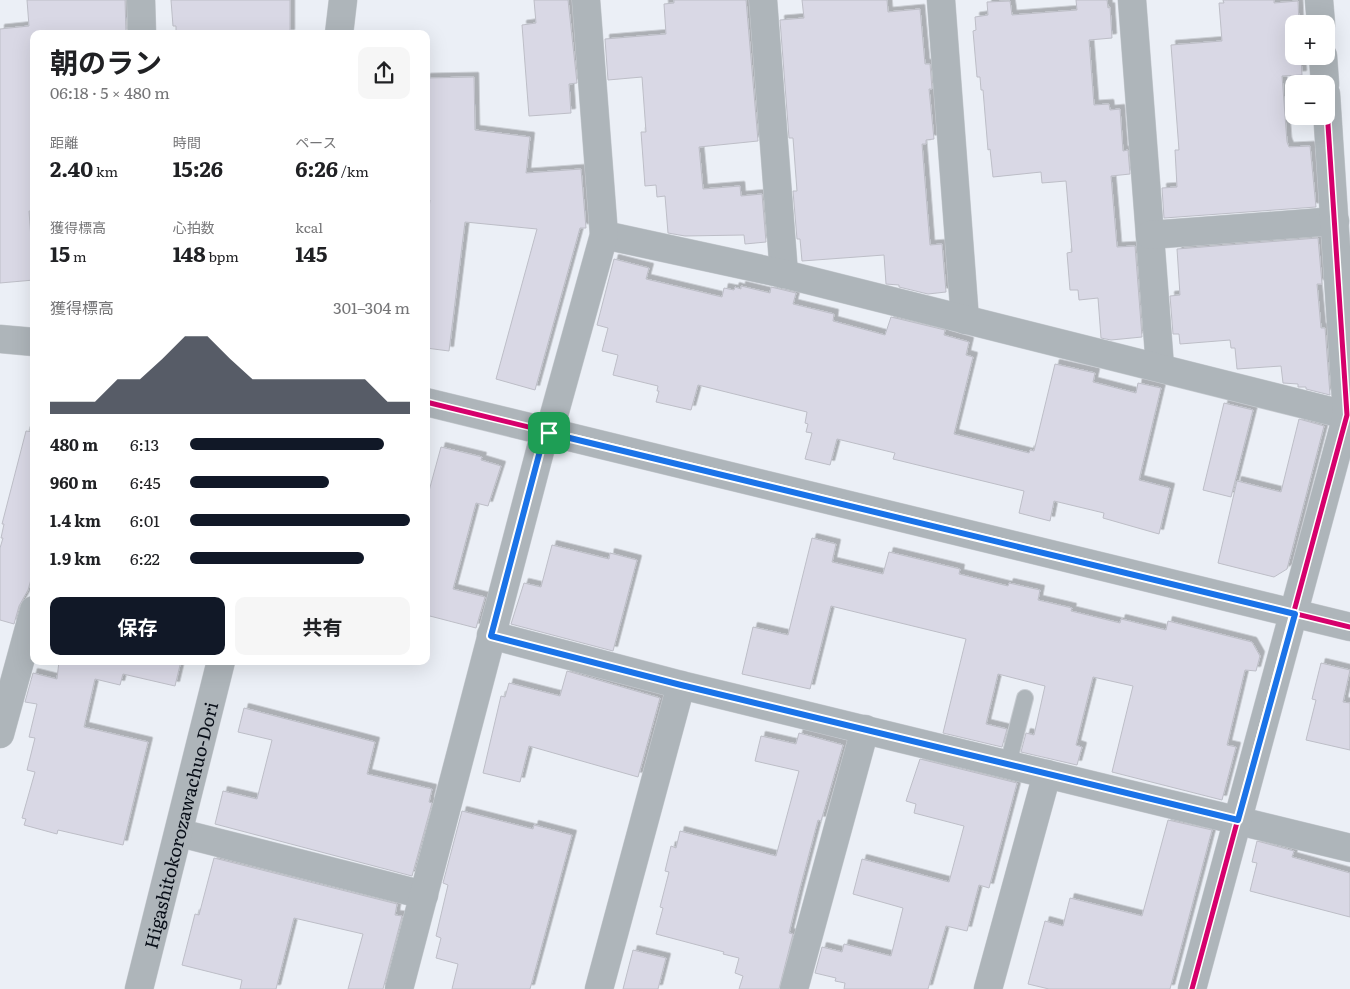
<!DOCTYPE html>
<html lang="ja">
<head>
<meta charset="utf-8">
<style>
  :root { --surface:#fff; --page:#f6f6f6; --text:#202124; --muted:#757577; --accent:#111827 }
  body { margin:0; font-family:Literata,"Noto Sans JP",serif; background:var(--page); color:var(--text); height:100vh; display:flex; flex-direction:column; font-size:19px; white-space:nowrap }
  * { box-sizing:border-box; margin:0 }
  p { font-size:16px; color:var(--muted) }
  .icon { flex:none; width:28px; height:28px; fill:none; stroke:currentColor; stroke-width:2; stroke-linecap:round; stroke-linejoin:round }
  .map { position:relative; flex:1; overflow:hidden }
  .drawer { position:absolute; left:30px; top:30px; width:400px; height:635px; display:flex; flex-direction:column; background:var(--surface); border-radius:10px; box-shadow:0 5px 20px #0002 }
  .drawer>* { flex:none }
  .buttons { position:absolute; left:1285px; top:15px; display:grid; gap:10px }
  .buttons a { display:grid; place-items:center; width:50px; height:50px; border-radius:10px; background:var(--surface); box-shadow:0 5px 20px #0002; font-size:25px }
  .pin { position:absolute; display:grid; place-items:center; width:42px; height:42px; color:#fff; margin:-21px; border-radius:10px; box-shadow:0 2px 8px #0006 }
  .round { display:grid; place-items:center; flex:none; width:52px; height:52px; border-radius:10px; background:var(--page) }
  .head { display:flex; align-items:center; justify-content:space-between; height:85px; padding:0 20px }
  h1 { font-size:28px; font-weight:700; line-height:38px }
  .stats { display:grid; grid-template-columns:repeat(3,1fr); gap:8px; height:85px; padding:5px 20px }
  .stats div { display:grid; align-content:center }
  .stats b { font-size:21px; font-weight:700 }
  .stats small { font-size:14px; font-weight:400 }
  .stats p { font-size:14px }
  .chart { height:140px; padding:10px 20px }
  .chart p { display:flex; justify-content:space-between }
  .chart svg { width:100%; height:90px; margin-top:5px; fill:var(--accent); opacity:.7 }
  .button { display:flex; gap:10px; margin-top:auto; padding:10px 20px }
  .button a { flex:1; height:58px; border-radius:10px; background:var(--accent); color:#fff; font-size:20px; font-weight:700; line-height:58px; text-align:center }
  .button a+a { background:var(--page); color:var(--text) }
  ul { padding:0 20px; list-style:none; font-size:16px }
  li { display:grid; grid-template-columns:80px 60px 1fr; align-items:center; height:38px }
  li i { height:12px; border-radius:6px; background:var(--accent) }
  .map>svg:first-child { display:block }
  .building { fill:#d9d8e5; stroke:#bdbec7; filter:url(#shadow) }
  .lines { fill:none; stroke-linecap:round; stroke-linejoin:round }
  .service-casing { stroke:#c8ccd2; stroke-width:18 }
  .minor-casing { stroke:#c8ccd2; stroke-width:29 }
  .tertiary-casing { stroke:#c8ccd2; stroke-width:29 }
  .service { stroke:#aeb5ba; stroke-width:16 }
  .minor { stroke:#aeb5ba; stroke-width:28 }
  .tertiary { stroke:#aeb5ba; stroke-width:28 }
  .cycleway-casing { stroke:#fff; stroke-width:8 }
  .cycleway { stroke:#d6006c; stroke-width:5 }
  .route-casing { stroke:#fff; stroke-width:10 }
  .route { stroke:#1a73e8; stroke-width:6 }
  .labels { text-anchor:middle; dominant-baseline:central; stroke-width:5; stroke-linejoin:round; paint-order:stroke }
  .street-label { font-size:18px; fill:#080e18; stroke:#fff }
</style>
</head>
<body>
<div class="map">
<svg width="1350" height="989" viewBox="0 0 1350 989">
  <defs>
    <filter id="shadow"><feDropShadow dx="4.5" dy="-4.5" stdDeviation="0" flood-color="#0004"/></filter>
  </defs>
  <rect width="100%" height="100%" fill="#ebeff6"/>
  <g class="building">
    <path d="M 27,0 L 125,0 L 126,34 L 34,34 L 34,211 L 29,211 L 34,280 L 0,283 L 0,29 L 29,26 Z"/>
    <path d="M 171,0 L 290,0 L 290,34 L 176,34 L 176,26 L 173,26 Z"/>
    <path d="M 534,0 L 568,0 L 577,83 L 569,84 L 571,113 L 529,116 L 522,25 L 536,23 Z"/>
    <path d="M 674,0 L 746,0 L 758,141 L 699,147 L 703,189 L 740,186 L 741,196 L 762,194 L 766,242 L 745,244 L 744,235 L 685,236 L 668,233 L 665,196 L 657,197 L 656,185 L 645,186 L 641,132 L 646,132 L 642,77 L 608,80 L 605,39 L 666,34 L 664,4 L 674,3 Z"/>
    <path d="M 802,0 L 887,0 L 888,12 L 920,9 L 925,64 L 930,64 L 932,89 L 929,89 L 934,139 L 926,140 L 926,144 L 922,144 L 930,245 L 942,244 L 946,292 L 928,294 L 899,287 L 899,285 L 886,284 L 884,255 L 802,261 L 800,239 L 797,239 L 793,191 L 797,191 L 793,138 L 789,138 L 780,20 L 804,18 Z"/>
    <path d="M 1076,0 L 1107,0 L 1108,8 L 1110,7 L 1112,38 L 1089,40 L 1094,105 L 1109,104 L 1110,110 L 1120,109 L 1123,151 L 1128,150 L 1130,174 L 1111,176 L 1117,247 L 1135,246 L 1142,337 L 1111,340 L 1101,338 L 1098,298 L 1079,300 L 1078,290 L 1070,290 L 1067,253 L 1072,252 L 1066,181 L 1042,183 L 1041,172 L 993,177 L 990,149 L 988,150 L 983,90 L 981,90 L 980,77 L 977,77 L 973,31 L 976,30 L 975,17 L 988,15 L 987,2 L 1010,1 L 1012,15 L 1077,10 Z"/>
    <path d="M 1223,0 L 1274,0 L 1274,3 L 1298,1 L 1299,24 L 1294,24 L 1294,56 L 1301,56 L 1302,75 L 1282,76 L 1287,142 L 1289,147 L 1310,146 L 1316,207 L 1164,218 L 1162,188 L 1177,187 L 1175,150 L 1179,150 L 1171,45 L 1222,41 L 1219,3 L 1224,3 Z"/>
    <path d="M 474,77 L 475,130 L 530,137 L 526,173 L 581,169 L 586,228 L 580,228 L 535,390 L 496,379 L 537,229 L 465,222 L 449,351 L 426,348 L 426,232 L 430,200 L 426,199 L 426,78 Z"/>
    <path d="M 1318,238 L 1322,284 L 1317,284 L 1321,328 L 1325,328 L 1330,395 L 1306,389 L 1306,387 L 1298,387 L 1298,384 L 1283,383 L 1281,366 L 1237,369 L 1235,348 L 1231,348 L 1230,340 L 1180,344 L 1179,334 L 1173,334 L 1170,296 L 1180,295 L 1177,249 Z"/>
    <path d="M 614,259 L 649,268 L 646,279 L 722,297 L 724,288 L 734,290 L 735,287 L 741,289 L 741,286 L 770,293 L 771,287 L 796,293 L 793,304 L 834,314 L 833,321 L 885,335 L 891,317 L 945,330 L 944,335 L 969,342 L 966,355 L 973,357 L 954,434 L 1029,453 L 1030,450 L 1034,451 L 1055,364 L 1095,373 L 1093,382 L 1136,393 L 1138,383 L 1161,388 L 1139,480 L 1170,488 L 1159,534 L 1103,518 L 1104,513 L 1054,501 L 1050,521 L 1019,513 L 1024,491 L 893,459 L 895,453 L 837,439 L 830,465 L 805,459 L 812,433 L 806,432 L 808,424 L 805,423 L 807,412 L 698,385 L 691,410 L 656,402 L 659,391 L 657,391 L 658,386 L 613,375 L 618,355 L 602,351 L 608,328 L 597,325 Z"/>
    <path d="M 1224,403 L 1253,410 L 1231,497 L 1203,490 Z"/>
    <path d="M 1299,419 L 1324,426 L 1287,569 L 1274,577 L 1218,563 L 1237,481 L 1281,492 Z"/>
    <path d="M 26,431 L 34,432 L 34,569 L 28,590 L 19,606 L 14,624 L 0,620 L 0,548 L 3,538 L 1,538 L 4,524 L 2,524 Z"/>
    <path d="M 441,447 L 482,457 L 481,460 L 501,466 L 488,506 L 476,503 L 453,589 L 485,597 L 476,628 L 426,615 L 426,502 Z"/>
    <path d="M 812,538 L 836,544 L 832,562 L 883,574 L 889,552 L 960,569 L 959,574 L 1008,586 L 1009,583 L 1040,590 L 1038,600 L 1072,608 L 1071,611 L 1120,623 L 1121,619 L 1166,630 L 1168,621 L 1252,642 L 1260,656 L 1256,671 L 1245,670 L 1227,745 L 1236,747 L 1222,800 L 1112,772 L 1133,686 L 1093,677 L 1076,745 L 1082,747 L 1077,765 L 1021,752 L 1026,733 L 1034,735 L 1045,686 L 998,674 L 986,724 L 1007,729 L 1002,747 L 943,733 L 966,639 L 831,606 L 810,689 L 742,674 L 753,627 L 788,635 Z"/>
    <path d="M 552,545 L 609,559 L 610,553 L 637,560 L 613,651 L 511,624 L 524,583 L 541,587 Z"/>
    <path d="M 59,661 L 181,661 L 175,686 L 123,674 L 120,685 L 95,679 L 84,727 L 148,742 L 123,845 L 58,830 L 57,834 L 24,825 L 26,819 L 22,818 L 35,772 L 27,770 L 35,738 L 29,737 L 37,704 L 25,702 L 33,673 L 57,679 Z"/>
    <path d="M 1321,663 L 1350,670 L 1343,702 L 1350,703 L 1350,750 L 1306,740 L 1316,700 L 1312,699 Z"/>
    <path d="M 567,671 L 660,698 L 638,777 L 529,746 L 520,782 L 483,773 L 501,696 L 505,697 L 509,683 L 560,696 Z"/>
    <path d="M 244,708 L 375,742 L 367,774 L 432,789 L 429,802 L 432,803 L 412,876 L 215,824 L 223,791 L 257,799 L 272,740 L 238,732 Z"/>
    <path d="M 799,733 L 843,745 L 821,821 L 818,820 L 799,892 L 789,933 L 793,934 L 779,989 L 739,989 L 743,976 L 735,973 L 739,958 L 723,954 L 724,952 L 656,934 L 663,908 L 660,907 L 669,872 L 665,871 L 671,846 L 676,848 L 680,831 L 776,856 L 799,771 L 755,761 L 761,736 L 796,744 Z"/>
    <path d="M 920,759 L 1017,783 L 989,888 L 979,885 L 967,931 L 946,926 L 928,989 L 844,989 L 845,983 L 835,981 L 836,978 L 815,973 L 822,947 L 842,952 L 844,944 L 891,956 L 903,908 L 853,894 L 862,859 L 949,882 L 964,826 L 914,813 L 916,804 L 906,801 Z"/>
    <path d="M 462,811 L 533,829 L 534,825 L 572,835 L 530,989 L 452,989 L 458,964 L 436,958 L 441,938 L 436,936 L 448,885 L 443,883 Z"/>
    <path d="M 1168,820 L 1212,830 L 1170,989 L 1049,989 L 1028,984 L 1045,921 L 1063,926 L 1070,898 L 1142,916 Z"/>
    <path d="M 1257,841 L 1294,851 L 1292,857 L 1350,873 L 1350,917 L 1250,891 L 1257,863 L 1252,862 Z"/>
    <path d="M 214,858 L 397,904 L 395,915 L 402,916 L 383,989 L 348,989 L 363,934 L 294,918 L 276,989 L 240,989 L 242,980 L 182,965 L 195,914 L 199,915 Z"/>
    <path d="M 633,950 L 666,958 L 658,989 L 623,989 Z"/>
  </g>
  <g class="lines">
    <defs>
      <path id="service" d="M 1008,764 L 1025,698"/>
      <g id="minor">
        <path d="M 141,0 L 142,34"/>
        <path d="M 763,0 L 784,274"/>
        <path d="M 941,0 L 965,320"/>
        <path d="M 1132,0 L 1160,367"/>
        <path d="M 1319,0 L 1321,24"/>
        <path d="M 1323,56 L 1325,84"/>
        <path d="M 604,235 L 784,274 L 1350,416"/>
        <path d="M 1150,235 L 1335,221"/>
        <path d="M 0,339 L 34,342"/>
        <path d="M 549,433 L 604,235 L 586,0"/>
        <path d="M 491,635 L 681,685 L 1350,848"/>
        <path d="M 0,734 L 34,610"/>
        <path d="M 180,833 L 424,895"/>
        <path d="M 399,989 L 545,432"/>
        <path d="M 599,989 L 681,685"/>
        <path d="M 794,989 L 865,729"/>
        <path d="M 988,989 L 1047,774"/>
        <path d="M 1192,989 L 1347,415 L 1326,94"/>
      </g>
      <g id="tertiary">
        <path d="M 339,34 L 343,0"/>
        <path d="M 426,402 L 1350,627"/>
        <path id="s1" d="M 139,989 L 221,661"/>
      </g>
    </defs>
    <use href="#service" class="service-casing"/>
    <use href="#minor" class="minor-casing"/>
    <use href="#tertiary" class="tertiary-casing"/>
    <use href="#service" class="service"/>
    <use href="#minor" class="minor"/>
    <use href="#tertiary" class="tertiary"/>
    <defs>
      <g id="cycleway">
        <path d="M 426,402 L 1350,627"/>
        <path d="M 1192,989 L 1347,415 L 1326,94"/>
      </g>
    </defs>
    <use href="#cycleway" class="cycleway-casing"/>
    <use href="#cycleway" class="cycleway"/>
  </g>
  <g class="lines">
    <defs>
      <path id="route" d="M 545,432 L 1295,614 L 1238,820 L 681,685 L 491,636 Z"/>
    </defs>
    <use href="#route" class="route-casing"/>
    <use href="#route" class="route"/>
  </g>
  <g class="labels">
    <g class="street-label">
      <text stroke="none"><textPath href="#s1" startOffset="169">Higashitokorozawachuo-Dori</textPath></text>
    </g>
  </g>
</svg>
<div class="buttons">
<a>+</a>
<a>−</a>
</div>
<div class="pin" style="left:549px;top:433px;background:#1e9e55"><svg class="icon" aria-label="arrive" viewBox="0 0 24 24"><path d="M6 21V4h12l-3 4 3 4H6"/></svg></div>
<section class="drawer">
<div class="head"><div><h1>朝のラン</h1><p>06:18 · 5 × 480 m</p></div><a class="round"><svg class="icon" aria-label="share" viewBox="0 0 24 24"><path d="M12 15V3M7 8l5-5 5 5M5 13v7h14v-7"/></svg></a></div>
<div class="stats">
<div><p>距離</p><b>2.40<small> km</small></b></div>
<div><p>時間</p><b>15:26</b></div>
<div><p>ペース</p><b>6:26<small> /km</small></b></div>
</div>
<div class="stats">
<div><p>獲得標高</p><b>15<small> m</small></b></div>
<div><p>心拍数</p><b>148<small> bpm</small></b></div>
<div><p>kcal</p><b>145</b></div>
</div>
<div class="chart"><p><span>獲得標高</span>301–304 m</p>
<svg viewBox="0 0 160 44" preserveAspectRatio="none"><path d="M0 44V38L10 38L20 38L30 27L40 27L50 17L60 6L70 6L80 17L90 27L100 27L110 27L120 27L130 27L140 27L150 38L160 38V44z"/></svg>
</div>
<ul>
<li><b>480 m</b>6:13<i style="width:88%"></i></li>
<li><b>960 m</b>6:45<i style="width:63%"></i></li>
<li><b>1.4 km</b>6:01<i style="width:100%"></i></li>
<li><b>1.9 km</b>6:22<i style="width:79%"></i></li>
</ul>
<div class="button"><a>保存</a><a>共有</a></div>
</section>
</div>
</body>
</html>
